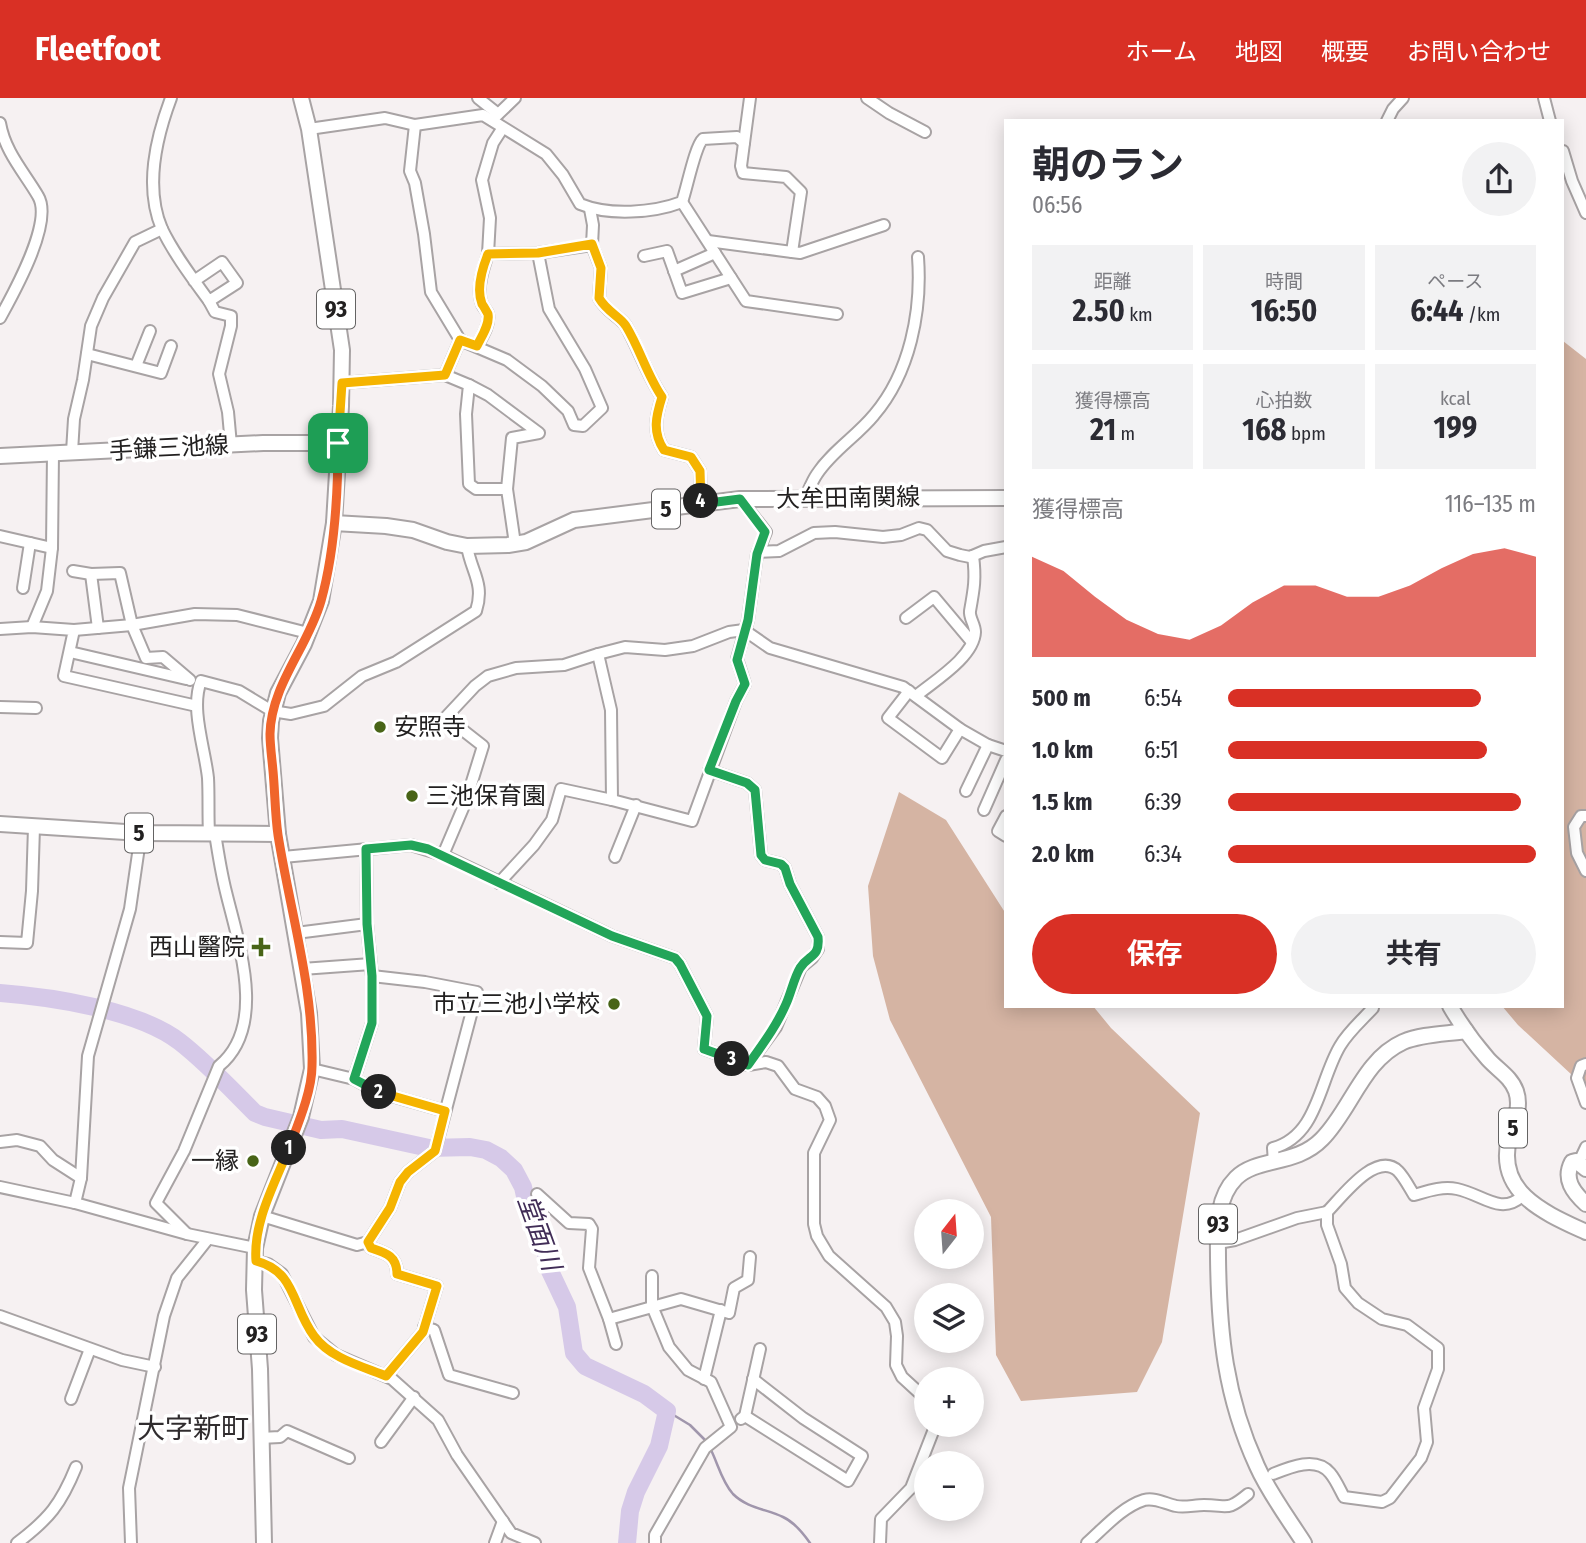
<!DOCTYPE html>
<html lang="ja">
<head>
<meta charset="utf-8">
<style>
  :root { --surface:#fff; --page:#f2f2f3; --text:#2b2b33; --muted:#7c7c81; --accent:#d93025 }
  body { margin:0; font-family:"Fira Sans Condensed","Noto Sans JP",sans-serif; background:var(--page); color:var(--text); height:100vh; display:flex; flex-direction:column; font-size:26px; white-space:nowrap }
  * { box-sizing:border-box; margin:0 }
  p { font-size:23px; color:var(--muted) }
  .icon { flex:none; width:38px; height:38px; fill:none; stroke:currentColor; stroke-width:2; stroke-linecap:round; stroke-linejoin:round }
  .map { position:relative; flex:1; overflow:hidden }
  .sheet { position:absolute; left:1004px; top:21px; width:560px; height:889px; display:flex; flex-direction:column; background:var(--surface); border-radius:0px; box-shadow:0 4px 18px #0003 }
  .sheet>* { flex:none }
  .needle { width:46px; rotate:17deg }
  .tools { position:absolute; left:914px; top:1101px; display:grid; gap:14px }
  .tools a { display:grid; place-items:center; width:70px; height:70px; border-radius:50%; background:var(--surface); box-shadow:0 4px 18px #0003; font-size:35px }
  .pin { position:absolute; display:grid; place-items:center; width:60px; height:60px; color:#fff; margin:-30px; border-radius:14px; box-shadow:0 4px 10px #0006 }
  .km { position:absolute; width:35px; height:35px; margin:-18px; border-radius:50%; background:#222; color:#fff; font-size:19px; line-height:35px; text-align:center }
  .round { display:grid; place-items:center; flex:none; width:74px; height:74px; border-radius:37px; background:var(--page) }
  .headline { display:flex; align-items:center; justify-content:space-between; height:119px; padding:0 28px }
  h1 { font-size:38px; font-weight:700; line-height:52px }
  .figures { display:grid; grid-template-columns:repeat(3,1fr); gap:10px; height:119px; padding:7px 28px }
  .figures div { display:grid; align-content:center; border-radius:0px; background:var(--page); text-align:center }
  .figures b { font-size:30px; font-weight:700 }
  .figures small { font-size:19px; font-weight:400 }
  .figures p { font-size:19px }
  .chart { height:196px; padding:14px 28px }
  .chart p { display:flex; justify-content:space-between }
  .chart svg { width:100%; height:126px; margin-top:7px; fill:var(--accent); opacity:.7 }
  .primary-button { display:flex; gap:14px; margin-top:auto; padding:14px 28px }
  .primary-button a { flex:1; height:80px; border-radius:42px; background:var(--accent); color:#fff; font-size:28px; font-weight:700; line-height:80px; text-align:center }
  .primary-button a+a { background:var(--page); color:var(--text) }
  ul { padding:0 28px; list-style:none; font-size:23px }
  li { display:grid; grid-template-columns:112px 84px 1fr; align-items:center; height:52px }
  li i { height:18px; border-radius:9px; background:var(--accent) }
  header { display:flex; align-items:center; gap:42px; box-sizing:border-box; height:98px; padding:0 35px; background:var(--accent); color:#fff }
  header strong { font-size:33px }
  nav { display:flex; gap:38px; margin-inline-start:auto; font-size:24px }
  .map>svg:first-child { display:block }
  .forest { fill:#d5b4a3 }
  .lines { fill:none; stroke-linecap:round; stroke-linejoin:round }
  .stream { stroke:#a096ac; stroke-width:2.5 }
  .river { stroke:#d6c9e8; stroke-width:18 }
  .minor-casing { stroke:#a8a3a4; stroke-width:14 }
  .major-casing { stroke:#a8a3a4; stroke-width:18 }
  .minor { stroke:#fff; stroke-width:10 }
  .major { stroke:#fff; stroke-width:14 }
  .split-1-casing { stroke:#fff; stroke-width:14 }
  .split-2-casing { stroke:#fff; stroke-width:14 }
  .split-3-casing { stroke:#fff; stroke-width:14 }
  .split-4-casing { stroke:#fff; stroke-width:14 }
  .split-5-casing { stroke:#fff; stroke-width:14 }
  .split-1 { stroke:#f0652b; stroke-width:9 }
  .split-2 { stroke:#f5b400; stroke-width:9 }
  .split-3 { stroke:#22a559; stroke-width:9 }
  .split-4 { stroke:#22a559; stroke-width:9 }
  .split-5 { stroke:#f5b400; stroke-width:9 }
  .poi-dot { fill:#486417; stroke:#fff; stroke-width:2.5 }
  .labels { text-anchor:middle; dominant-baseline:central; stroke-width:7; stroke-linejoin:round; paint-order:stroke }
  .shield { fill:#fff; stroke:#646363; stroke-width:2 }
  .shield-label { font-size:23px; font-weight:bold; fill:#222020 }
  .street-label { font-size:24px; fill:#222020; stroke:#fff }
  .poi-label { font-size:24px; fill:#222020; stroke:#fff; text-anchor:end }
  .water-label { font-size:26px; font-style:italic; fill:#412d57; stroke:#fff }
  .quarter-label { font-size:28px; fill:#302c2e; stroke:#fff }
</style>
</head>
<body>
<header>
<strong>Fleetfoot</strong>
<nav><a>ホーム</a><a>地図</a><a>概要</a><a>お問い合わせ</a></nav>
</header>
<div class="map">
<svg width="1586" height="1445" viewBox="0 0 1586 1445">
  <rect width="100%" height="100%" fill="#f6f1f2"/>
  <g class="forest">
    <path d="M 1563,243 L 1586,261 L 1586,990 L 1518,927 L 1502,908 L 1563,908 Z"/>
    <path d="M 899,694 L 946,722 L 1006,816 L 1006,908 L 1093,908 L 1111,930 L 1200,1015 L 1162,1244 L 1137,1294 L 1021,1303 L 996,1257 L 991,1119 L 890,922 L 873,858 L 868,788 Z"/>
  </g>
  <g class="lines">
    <g class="stream">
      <path d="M 667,1313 L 690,1327 L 706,1343"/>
      <path d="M 711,1352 C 718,1366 722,1384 733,1396 C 747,1410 766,1411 783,1419 C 794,1424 803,1435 810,1445"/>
    </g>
    <path class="river" d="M 0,895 C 52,899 139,912 180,944 C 207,965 231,991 255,1015 L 265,1019 L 321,1032 L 342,1031 L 429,1050 L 470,1049 L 486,1052 L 501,1060 L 514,1072 L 523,1089 L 530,1121 L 544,1148 L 550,1173 L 567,1209 L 574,1255 L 585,1268 L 644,1296 L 667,1313 L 659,1348 L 636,1394 L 630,1413 L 627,1445"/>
    <defs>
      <g id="minor">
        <path d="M 171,0 C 156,40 144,89 162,131 C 174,156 193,181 209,203 L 237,185 L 222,164 L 194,183"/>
        <path d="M 478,0 L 498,16"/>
        <path d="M 867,0 L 889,15 L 925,34"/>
        <path d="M 1544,0 L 1550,23"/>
        <path d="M 492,22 L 515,0"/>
        <path d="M 1387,23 L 1393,11 L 1403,0"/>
        <path d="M 0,25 C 5,54 24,74 38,98 C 54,124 13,196 0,220"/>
        <path d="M 415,27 L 410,73 L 415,85 L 424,136 L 431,194 L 460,242 L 507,262 L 542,288 L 568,313 L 574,327 L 583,328 L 602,310 L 585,271 L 549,211 L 538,155 L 592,147"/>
        <path d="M 309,31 L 385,20 L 415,27 L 483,17 L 546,56 L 563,77 L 580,106 C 609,118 653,115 682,104 C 687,90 695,48 703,41 L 737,39 L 744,45 L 741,68 L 743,75 L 786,79 L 801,94 L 792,154 L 708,143"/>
        <path d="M 502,31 L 493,45 L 482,82 L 490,120 L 488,156 L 538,155"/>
        <path d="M 744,45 L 750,0"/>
        <path d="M 1563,53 L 1572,83 L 1586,115"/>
        <path d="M 682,104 L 746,203 L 837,216"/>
        <path d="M 590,111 L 593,127 L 592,147 L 601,170 L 599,200 C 607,215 621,219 626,228 C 639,251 647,277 662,299 C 656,318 652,334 664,352 L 691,359 L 700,373 L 701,406"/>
        <path d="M 792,154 L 800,155 L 884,127"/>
        <path d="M 644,158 L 667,153 L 682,195 L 731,180"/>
        <path d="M 674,173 L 715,155"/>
        <path d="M 209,203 L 215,214 L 231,218 L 231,228 L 219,276 L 228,314 L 231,347"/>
        <path d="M 460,242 L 445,277 L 469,287 L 466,316 L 469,386 L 476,391 L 507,391 L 515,446"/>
        <path d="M 477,248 C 482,239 490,227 488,216 C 487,213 484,210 482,206 C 476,191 483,171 488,156"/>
        <path d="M 87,256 L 161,275 L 171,248"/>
        <path d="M 136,268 L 150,233"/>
        <path d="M 342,285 L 445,277"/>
        <path d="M 469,287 L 488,297 L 539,335 L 512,340 L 507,391"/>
        <path d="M 72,354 L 74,321 L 83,282 L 91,228 L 103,200 L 135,144 L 162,131"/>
        <path d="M 805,400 C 809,392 812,383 817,376 C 832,353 857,338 874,317 C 910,275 922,213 918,159"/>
        <path d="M 0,438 L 52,450"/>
        <path d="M 758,454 L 779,453 L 814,435 L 835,434 L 883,439 L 901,437 L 919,430 L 927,432 L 947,453 L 960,457 L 970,459 L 984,453 L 1006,449"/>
        <path d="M 73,473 L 91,476 L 120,475 L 132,527 L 146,560 L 163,559 L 190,582"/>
        <path d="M 91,476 L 98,530"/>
        <path d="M 23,490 L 30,445"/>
        <path d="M 906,520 L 934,499 L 971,543"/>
        <path d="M 32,529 L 47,493 L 52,450 L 53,355"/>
        <path d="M 0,531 L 32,529 L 74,532 L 64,578 L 197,608"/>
        <path d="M 74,532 L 132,527 L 195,516 L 237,517 L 308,535"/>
        <path d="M 70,554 L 186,581"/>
        <path d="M 598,556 L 625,549 L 665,552 L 693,548 L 729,534 L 744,532 L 770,550 L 903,589 L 960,631 L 988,647 L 1006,653"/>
        <path d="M 909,593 L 888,620 L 942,660 L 960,631"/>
        <path d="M 916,598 C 934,583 974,559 975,534 C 975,526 969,520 970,513 C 974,491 976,480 973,458"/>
        <path d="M 0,609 L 36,610"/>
        <path d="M 709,672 L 747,685 L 755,692 L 761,757 L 765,762 L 781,766 L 785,770 L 790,786 L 818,839 L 818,851 L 812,860 L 801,869 L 776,929 L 748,967"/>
        <path d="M 966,693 L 988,647"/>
        <path d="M 984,712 L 1006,662"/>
        <path d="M 1006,718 L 998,733 L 1006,738"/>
        <path d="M 1586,718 L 1581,718 L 1574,729 L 1577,755 L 1586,773"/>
        <path d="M 209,735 C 208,717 209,698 208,680 C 205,651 190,610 201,583 L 239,593 L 272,613 L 291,616 L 324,608 L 362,578 L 396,564 L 476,513 C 485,485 471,474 467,448"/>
        <path d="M 443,757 L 466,703 L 483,648 L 446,619 L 475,588 L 488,578 L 516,570 L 564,567 L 598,556 L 611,612 L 612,702 L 692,723 L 736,603 L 745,586 L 737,561 L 748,522 L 757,456 L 766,434 L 740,401"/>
        <path d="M 283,759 L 411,747 L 443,757 L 612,838 L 675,860 L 680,866 L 707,918 L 704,951 L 748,967 L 766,964 L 778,968 L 795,991 L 817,999 L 825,1008 L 830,1022 L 814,1055 L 814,1126 L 817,1138 L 829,1158 L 886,1209 L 895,1224 L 897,1238 L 896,1267 L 902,1279 L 926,1301"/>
        <path d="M 615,759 L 636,707"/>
        <path d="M 499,785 L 534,747 L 552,722 L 561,691 L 612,702"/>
        <path d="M 296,835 L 367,826"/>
        <path d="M 0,844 L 27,845 L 32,793 L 34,729"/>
        <path d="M 302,871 L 371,866"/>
        <path d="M 1586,966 L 1581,968 L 1577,980 L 1586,1005"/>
        <path d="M 312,971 L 354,981 L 378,994 L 445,1013"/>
        <path d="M 354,981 L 372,925 L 372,878 L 367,826 L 366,751"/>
        <path d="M 0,1044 L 17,1042 L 40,1048 L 53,1062 L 81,1080"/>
        <path d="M 1579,1064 L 1586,1049"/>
        <path d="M 1274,1065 L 1273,1050 C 1318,1038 1319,983 1340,948 C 1348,934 1362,922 1373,910"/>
        <path d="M 0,1089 L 75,1105 L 187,1136 L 255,1150"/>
        <path d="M 537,1096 L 569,1125 L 589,1126 L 592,1131 L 589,1170 L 609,1221 L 616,1246"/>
        <path d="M 75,1105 L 81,1080 L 88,958 L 130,811 L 141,735"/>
        <path d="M 262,1118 L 357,1147 L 368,1144 L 390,1110 L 400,1084 L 408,1074 L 435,1053 L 477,894 L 425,884 L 372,878"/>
        <path d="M 187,1136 L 156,1105 L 184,1053 L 219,968 C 268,928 238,844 226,794 C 221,774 218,755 215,735"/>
        <path d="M 368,1144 L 371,1150 C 386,1155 397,1158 397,1176 L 437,1188 L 423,1234 L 386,1278"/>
        <path d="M 1218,1145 L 1235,1142 L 1297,1120 L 1327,1114"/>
        <path d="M 256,1163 L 268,1166 L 282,1176 L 314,1239 L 336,1257 L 392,1281 L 438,1322 L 457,1357 L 511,1435 L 535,1445"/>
        <path d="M 652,1178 L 652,1208 L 669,1249 L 688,1272 L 711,1284 L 731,1329 L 705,1350 L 655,1437 L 655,1445"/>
        <path d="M 0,1218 L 122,1262 L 155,1269"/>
        <path d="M 609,1221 L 681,1201 L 729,1215 L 734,1190 L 748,1182 L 750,1159"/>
        <path d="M 424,1229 L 434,1232 L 449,1277 L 513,1295"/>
        <path d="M 704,1281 L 721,1212"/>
        <path d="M 71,1301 L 90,1251"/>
        <path d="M 745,1318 L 848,1383 L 862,1358 L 803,1320 L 753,1281"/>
        <path d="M 741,1321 L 745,1318 L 760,1251"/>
        <path d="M 260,1340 L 280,1339 L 287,1333 L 349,1360"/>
        <path d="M 381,1344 L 414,1299"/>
        <path d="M 1273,1376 C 1290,1369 1316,1358 1330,1375 C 1336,1382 1340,1392 1344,1399 L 1382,1404 L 1390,1400 L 1421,1360 L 1427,1344 L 1424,1310 L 1438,1271 L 1438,1250 L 1407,1227 L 1382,1221 L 1358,1205 L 1345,1190 L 1341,1166 L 1327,1127 L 1327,1114 C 1341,1100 1376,1052 1398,1073 C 1404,1079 1409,1089 1414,1097 C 1428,1093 1442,1088 1457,1091 C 1482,1096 1501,1118 1522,1098"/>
        <path d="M 17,1445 C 49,1421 61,1406 76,1369"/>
        <path d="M 131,1445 L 129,1390 L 164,1218 L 177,1180 L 208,1141"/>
        <path d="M 495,1445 L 503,1423"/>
        <path d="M 880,1445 L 881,1421 L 911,1390 L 936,1326"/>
        <path d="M 1087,1445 C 1104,1430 1122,1409 1144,1402 C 1155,1399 1166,1406 1176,1408 C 1185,1410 1194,1407 1204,1407 C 1229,1407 1226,1414 1248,1396"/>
      </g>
      <g id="major">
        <path d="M 0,358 L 263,345 L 338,345"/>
        <path d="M 334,425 L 386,428 L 413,432 L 447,444 L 467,448 L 508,447 L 526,444 L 574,422 L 740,401 L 1006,400"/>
        <path d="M 0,726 L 141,735 L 278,736"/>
        <path d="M 1450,908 C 1461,927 1474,945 1488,961 C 1498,972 1511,979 1516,993 C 1522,1010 1513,1025 1509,1041 C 1496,1095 1545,1115 1586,1134"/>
        <path d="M 1586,1071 L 1576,1063 L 1572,1064 C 1563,1081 1573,1094 1586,1106"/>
        <path d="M 264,1445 L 260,1271 L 254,1192 L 255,1150 L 262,1118 L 301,1019 L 312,971 L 309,915 L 278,736 L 270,640 L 271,623 L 278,595 L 304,546 L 321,503 L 334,425 L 341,308 L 342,252 L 309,31 L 301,0"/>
        <path d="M 1304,1445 C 1288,1420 1269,1395 1257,1368 C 1225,1298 1219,1236 1218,1160 C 1218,1133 1215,1101 1236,1080 C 1257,1059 1296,1068 1322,1041 C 1351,1012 1363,962 1403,944 C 1422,936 1446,936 1466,933"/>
      </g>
    </defs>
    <use href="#minor" class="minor-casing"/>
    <use href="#major" class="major-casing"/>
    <use href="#minor" class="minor"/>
    <use href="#major" class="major"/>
  </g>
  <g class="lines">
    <defs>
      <path id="split-1" d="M 289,1050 C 298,1026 312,993 312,968 C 314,890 290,813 278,737 C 275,716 275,694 273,673 C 272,661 270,648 270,636 C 271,587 308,549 321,503 C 335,453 338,397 338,345"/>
      <path id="split-2" d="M 289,1050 C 275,1085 253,1124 256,1163 C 296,1173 292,1209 314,1238 C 330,1260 361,1268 386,1278 L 423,1234 L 437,1188 L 397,1176 C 397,1158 386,1155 371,1150 L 368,1144 L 390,1110 L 400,1084 L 408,1074 L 435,1053 L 445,1013 L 379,994"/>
      <path id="split-3" d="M 379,994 L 354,981 L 372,925 L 372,878 L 367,826 L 366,751 L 411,747 L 428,751 L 612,838 L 675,860 L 680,866 L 707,918 L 704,951 L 732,961"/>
      <path id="split-4" d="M 701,403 L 701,406 L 740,401 L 765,434 L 757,456 L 748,522 L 737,562 L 745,586 L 736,603 L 709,672 L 747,685 L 755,692 L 761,757 L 765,762 L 781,766 L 785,770 L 790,786 L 818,839 C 820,860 809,856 800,870 C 794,880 791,895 786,906 C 776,929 762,947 748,967 L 732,961"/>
      <path id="split-5" d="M 338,345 L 342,285 L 445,277 L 460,242 L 477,248 C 481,239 490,227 488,216 C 488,216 483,207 482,206 C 476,191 482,171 488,156 L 538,155 L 592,146 L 601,170 L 599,200 C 607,214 621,219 626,228 C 640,251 647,277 662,299 C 656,318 652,334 664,352 L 691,359 L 700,373 L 701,403"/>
    </defs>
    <use href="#split-1" class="split-1-casing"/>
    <use href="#split-2" class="split-2-casing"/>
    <use href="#split-3" class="split-3-casing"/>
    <use href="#split-4" class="split-4-casing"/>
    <use href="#split-5" class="split-5-casing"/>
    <use href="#split-1" class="split-1"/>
    <use href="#split-2" class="split-2"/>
    <use href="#split-3" class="split-3"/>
    <use href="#split-4" class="split-4"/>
    <use href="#split-5" class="split-5"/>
  </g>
  <g class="poi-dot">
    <circle cx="380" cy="629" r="7"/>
    <circle cx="412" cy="698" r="7"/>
    <path d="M257.5 838.5h7v7h7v7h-7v7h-7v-7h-7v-7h7z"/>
    <circle cx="614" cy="906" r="7"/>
    <circle cx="253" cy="1063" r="7"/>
  </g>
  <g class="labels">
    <g class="shield">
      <rect x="317" y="191.5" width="38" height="39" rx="5"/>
      <rect x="652" y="391.5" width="28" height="39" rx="5"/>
      <rect x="125" y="715.5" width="28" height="39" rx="5"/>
      <rect x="1499" y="1010.5" width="28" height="39" rx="5"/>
      <rect x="1199" y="1106.5" width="38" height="39" rx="5"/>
      <rect x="238" y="1216.5" width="38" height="39" rx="5"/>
    </g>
    <g class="shield-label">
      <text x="336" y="211">93</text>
      <text x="666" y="411">5</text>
      <text x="139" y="735">5</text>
      <text x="1513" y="1030">5</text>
      <text x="1218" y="1126">93</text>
      <text x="257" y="1236">93</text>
    </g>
    <g class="street-label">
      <text transform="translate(169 350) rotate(-3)">手鎌三池線</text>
      <text transform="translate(848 400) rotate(-1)">大牟田南関線</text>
    </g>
    <g class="poi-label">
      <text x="394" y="629" text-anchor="start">安照寺</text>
      <text x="426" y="698" text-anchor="start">三池保育園</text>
      <text x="245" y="849">西山醫院</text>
      <text x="600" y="906">市立三池小学校</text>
      <text x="239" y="1063">一縁</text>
    </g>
    <g class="water-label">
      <text transform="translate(539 1135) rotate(70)">堂面川</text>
    </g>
    <g class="quarter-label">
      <text x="193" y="1330">大字新町</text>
    </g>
  </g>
</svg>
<div class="tools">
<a><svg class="needle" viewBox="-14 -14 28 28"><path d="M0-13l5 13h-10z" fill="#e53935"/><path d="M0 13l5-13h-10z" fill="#7c7c81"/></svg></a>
<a><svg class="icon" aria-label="layers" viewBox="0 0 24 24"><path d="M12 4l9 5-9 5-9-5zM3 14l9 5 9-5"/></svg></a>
<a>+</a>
<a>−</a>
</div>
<div class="pin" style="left:338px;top:345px;background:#1e9e55"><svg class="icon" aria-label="arrive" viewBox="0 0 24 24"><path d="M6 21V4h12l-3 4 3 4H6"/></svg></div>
<b class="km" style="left:289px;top:1050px">1</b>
<b class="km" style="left:379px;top:994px">2</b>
<b class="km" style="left:732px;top:961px">3</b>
<b class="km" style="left:701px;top:403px">4</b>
<section class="sheet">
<div class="headline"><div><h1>朝のラン</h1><p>06:56</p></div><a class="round"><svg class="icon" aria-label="share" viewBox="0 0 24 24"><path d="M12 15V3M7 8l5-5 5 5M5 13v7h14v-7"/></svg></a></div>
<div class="figures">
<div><p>距離</p><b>2.50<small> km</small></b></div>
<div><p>時間</p><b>16:50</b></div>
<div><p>ペース</p><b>6:44<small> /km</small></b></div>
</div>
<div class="figures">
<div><p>獲得標高</p><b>21<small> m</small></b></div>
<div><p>心拍数</p><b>168<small> bpm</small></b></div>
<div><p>kcal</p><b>199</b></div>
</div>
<div class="chart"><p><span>獲得標高</span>116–135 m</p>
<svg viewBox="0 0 160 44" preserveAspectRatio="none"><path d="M0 44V9L10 14L20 23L30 31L40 36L50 38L60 33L70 25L80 19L90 19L100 23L110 23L120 19L130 13L140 8L150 6L160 9V44z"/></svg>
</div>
<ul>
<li><b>500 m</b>6:54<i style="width:82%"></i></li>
<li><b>1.0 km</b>6:51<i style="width:84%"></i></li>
<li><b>1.5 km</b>6:39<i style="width:95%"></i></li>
<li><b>2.0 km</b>6:34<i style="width:100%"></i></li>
</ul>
<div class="primary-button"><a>保存</a><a>共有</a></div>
</section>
</div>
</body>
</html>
